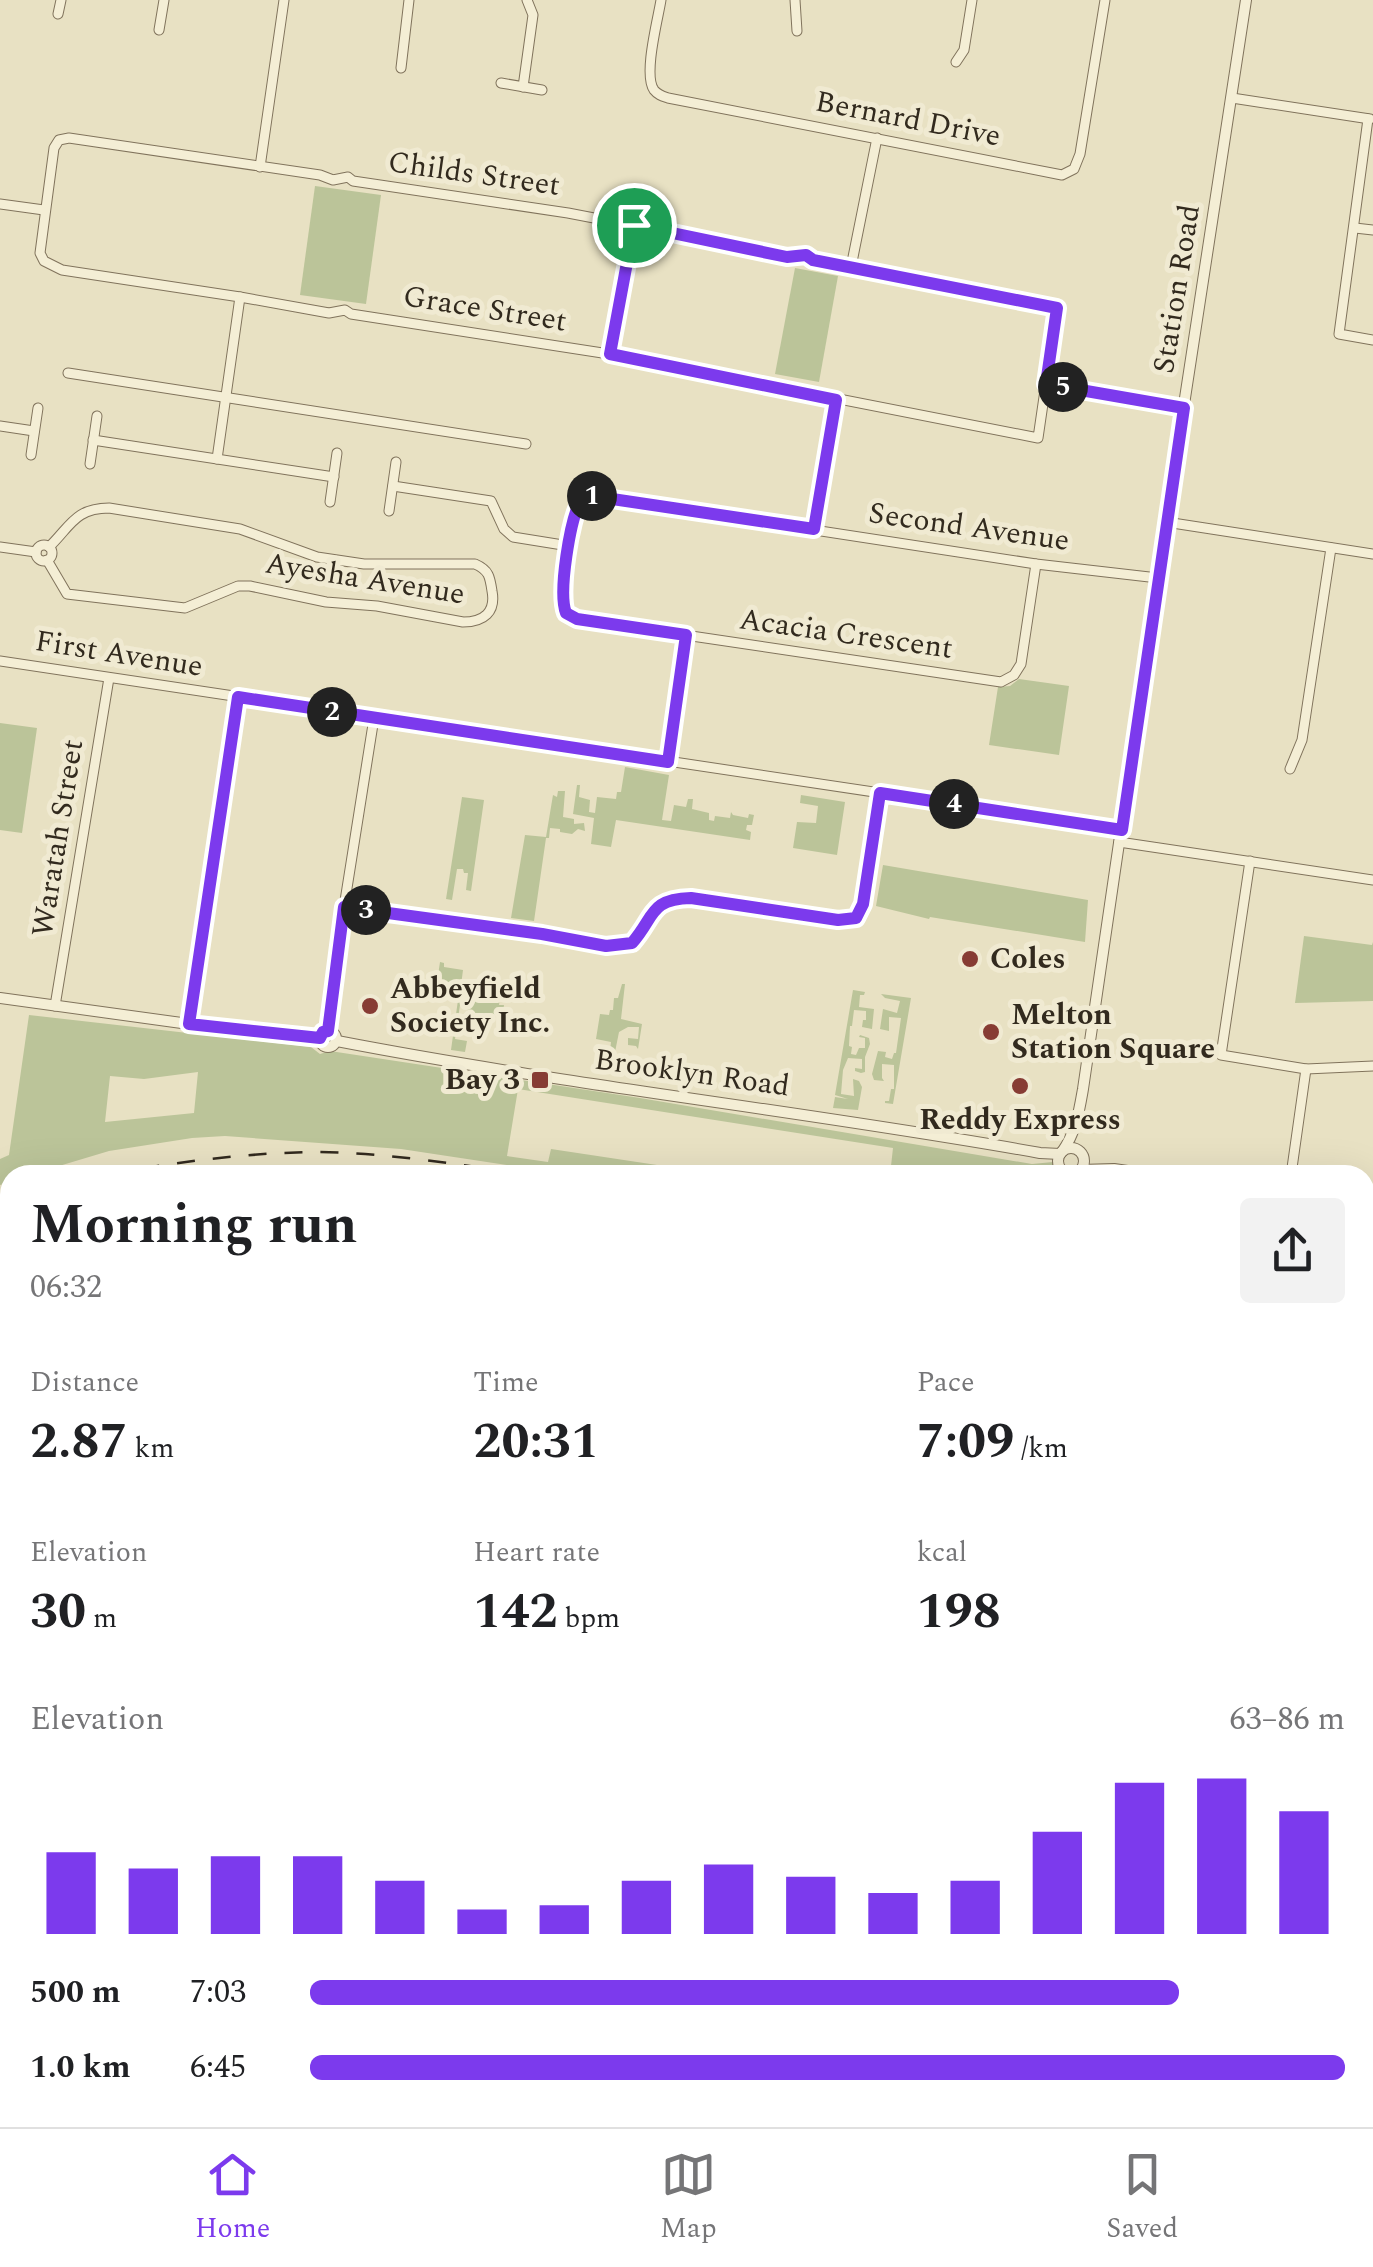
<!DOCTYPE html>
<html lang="en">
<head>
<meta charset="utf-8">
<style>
  :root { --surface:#fff; --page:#f2f2f2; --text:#202124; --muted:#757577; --line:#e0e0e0; --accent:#7c3aed }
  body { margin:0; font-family:Spectral,serif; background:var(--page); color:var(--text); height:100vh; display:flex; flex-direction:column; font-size:38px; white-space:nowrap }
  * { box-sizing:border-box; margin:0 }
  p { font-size:32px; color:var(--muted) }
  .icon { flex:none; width:55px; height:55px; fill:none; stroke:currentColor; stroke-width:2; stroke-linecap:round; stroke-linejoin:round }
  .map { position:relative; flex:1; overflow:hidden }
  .panel { position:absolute; left:0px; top:1165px; width:1375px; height:962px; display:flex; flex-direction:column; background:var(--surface); border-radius:30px 30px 0 0; box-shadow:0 10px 40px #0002 }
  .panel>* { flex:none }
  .pin { position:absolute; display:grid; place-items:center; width:85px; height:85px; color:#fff; margin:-42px; border:5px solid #fff; border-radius:50%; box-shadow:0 2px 10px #0007 }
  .km { position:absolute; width:50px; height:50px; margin:-25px; border-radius:50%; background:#222; color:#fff; font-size:28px; line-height:50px; text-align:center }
  .round { display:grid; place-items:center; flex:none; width:105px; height:105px; border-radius:10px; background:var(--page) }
  .head { display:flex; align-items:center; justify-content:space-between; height:170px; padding:0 30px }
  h1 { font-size:55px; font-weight:700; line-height:75px }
  .metrics { display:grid; grid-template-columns:repeat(3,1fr); gap:15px; height:170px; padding:10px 30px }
  .metrics div { display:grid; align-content:center }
  .metrics b { font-size:50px; font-weight:700 }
  .metrics small { font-size:28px; font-weight:400 }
  .metrics p { font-size:28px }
  .chart { height:280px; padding:20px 30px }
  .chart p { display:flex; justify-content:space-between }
  .chart svg { width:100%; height:180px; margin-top:10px; stroke:var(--accent); stroke-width:6 }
  ul { padding:0 30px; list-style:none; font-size:32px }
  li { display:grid; grid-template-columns:160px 120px 1fr; align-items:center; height:75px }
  li i { height:25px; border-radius:12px; background:var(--accent) }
  .menu { display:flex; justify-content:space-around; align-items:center; height:140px; border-top:2px solid var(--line); background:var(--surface); font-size:28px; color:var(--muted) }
  .menu a { display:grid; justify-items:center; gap:5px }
  .menu .current { color:var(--accent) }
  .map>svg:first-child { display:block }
  .green { fill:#bbc499; fill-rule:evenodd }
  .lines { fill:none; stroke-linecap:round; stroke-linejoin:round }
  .minor-casing { stroke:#80735c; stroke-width:11 }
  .tertiary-casing { stroke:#80735c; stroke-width:12 }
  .minor { stroke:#f4eed5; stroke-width:9 }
  .tertiary { stroke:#f4eed5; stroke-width:10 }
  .rail { stroke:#322a1e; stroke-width:2.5; stroke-dasharray:18 18; stroke-linecap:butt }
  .route-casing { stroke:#fff; stroke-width:20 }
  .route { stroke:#7c3aed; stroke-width:12 }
  .poi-dot { fill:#873c34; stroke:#f0ead2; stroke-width:4 }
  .labels { text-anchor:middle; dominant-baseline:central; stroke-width:10; stroke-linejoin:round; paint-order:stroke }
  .street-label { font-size:30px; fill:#322a1e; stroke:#f0ead2 }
  .poi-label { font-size:30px; font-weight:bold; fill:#322a1e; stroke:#f0ead2; text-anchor:start }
</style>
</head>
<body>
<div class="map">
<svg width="1373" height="2127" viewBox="0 0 1373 2127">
  <rect width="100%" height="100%" fill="#e8e1c3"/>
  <g class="green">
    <path d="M 315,186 L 381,195 L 366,304 L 300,295 Z"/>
    <path d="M 795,268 L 838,276 L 819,382 L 775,374 Z"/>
    <path d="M 1019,679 L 1069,686 L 1059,755 L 989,745 L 998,687 L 1010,686 Z"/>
    <path d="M 0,723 L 37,728 L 22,833 L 0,830 Z"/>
    <path d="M 625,767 L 669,775 L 662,820 L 671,821 L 674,805 L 686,807 L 688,799 L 693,799 L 692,809 L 709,813 L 709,820 L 714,821 L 715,816 L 730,818 L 731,812 L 733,815 L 748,818 L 749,814 L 754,815 L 752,825 L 747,825 L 746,830 L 751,832 L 750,840 L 616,820 L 611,847 L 591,844 L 594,818 L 573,814 L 577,785 L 580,785 L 579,797 L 590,800 L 589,812 L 595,813 L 597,797 L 616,799 L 617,792 L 621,792 Z"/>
    <path d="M 558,791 L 565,791 L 563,817 L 574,819 L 574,824 L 584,823 L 585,831 L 578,829 L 572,834 L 560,832 L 560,829 L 550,828 L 549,838 L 546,838 L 534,921 L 511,918 L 525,835 L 546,837 L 553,795 L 557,797 Z"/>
    <path d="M 801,795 L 845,802 L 837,855 L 793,848 L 797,822 L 816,823 L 818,806 L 800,803 Z"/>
    <path d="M 462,797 L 484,800 L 471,891 L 466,890 L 468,873 L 464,873 L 463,869 L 457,869 L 452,900 L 446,899 Z"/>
    <path d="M 883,865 L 1088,900 L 1085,942 L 930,917 L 929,919 L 876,906 Z"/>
    <path d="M 1304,936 L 1372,945 L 1373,942 L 1373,1001 L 1295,1003 Z"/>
    <path d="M 440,962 L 444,963 L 444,967 L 463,970 L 460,993 L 500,999 L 499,1005 L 504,1005 L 502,1018 L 496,1015 L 490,1016 L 489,1020 L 483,1019 L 481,1033 L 472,1029 L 472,1021 L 466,1020 L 468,1006 L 460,1005 L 455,1039 L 467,1041 L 465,1052 L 451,1050 L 459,993 L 448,991 L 448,986 L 441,985 L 440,990 L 436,989 Z"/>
    <path d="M 622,984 L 625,984 L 621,1019 L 642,1024 L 638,1049 L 636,1046 L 628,1045 L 628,1038 L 638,1039 L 639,1027 L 628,1027 L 619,1032 L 615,1052 L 610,1052 L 611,1042 L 596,1039 L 600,1014 L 609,1015 L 610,1010 L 613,1010 L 614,998 L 618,998 Z"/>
    <path d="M 853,990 L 865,992 L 864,995 L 860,995 L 859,1007 L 874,1009 L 872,1029 L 862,1027 L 863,1020 L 866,1020 L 866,1011 L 854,1010 L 852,1026 L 850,1026 L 849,1046 L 852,1047 L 851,1054 L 856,1055 L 859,1048 L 865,1048 L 865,1038 L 859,1037 L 860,1035 L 869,1038 L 870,1044 L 865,1057 L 865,1072 L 861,1073 L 855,1071 L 855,1068 L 862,1069 L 862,1059 L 848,1058 L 843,1070 L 841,1094 L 854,1096 L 853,1079 L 859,1081 L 862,1087 L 858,1110 L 833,1108 L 835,1097 L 848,1099 L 835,1095 Z"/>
    <path d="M 881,994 L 911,998 L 893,1104 L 885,1103 L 885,1101 L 889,1101 L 891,1089 L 894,1089 L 894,1065 L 882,1064 L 882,1078 L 884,1081 L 874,1080 L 872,1074 L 878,1051 L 886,1052 L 885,1057 L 892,1059 L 894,1053 L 896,1053 L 901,1018 L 889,1017 L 889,1031 L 880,1029 L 883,1009 L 897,1013 L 900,1001 L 885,998 Z"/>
    <path d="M 29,1015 L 311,1047 L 320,1054 L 330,1051 L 640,1098 L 1032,1164 L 1053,1162 L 1060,1175 L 890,1175 L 893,1148 L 518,1089 L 507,1156 L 548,1162 L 551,1149 L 710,1173 L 722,1167 L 772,1175 L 574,1175 L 401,1149 L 225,1136 L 192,1138 L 109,1151 L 29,1175 L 10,1175 L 10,1182 L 0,1185 L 0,1159 L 9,1155 ZM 198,1072 L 194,1113 L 105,1122 L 110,1076 L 144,1079 Z"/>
    <path d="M 1365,1868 L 1373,1869 L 1373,2127 L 1144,2127 L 1145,2118 L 1365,2118 Z"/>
  </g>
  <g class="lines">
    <defs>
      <g id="minor">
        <path d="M 661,0 C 658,19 643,75 654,90 C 658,95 662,96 668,98 L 1062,175 L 1074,169 L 1080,154 L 1105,0"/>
        <path d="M 795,0 L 797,31"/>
        <path d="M 58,14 L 61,0"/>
        <path d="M 159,30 L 164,0"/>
        <path d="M 956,62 L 964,50 L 972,0"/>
        <path d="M 401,68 L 409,0"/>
        <path d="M 501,83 L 542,90"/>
        <path d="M 523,87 L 533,15 L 527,0"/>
        <path d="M 1232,98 L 1370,119"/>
        <path d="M 1368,119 L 1339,334 L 1373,340"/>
        <path d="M 69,138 L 320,175 L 333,180 L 348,177 L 353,181 L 568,213 L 781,254 L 787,257 L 806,255 L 813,261 L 1057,308 L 1038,438 L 609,354 L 351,314 L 345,310 L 329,313 L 240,297 L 62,270 L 44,261 L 40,253 L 54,148 L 59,140 Z"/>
        <path d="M 260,167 L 284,0"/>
        <path d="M 0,204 L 44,210"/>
        <path d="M 1355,228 L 1373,230"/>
        <path d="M 851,267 L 877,138"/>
        <path d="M 609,354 L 634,225"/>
        <path d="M 68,373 L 526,444"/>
        <path d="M 1046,384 L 1184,407"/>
        <path d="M 0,426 L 34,431"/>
        <path d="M 93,440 L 334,477"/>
        <path d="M 31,455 L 38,408"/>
        <path d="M 217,459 L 240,297"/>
        <path d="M 90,464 L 97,416"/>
        <path d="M 393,486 L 491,501 L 504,529 L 513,537 L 569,546 L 576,509 L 581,500 L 592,496 L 1036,564 L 1158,578"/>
        <path d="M 330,502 L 337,453"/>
        <path d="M 389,511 L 396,462"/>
        <path d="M 1166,522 L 1373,554"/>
        <path d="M 814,529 L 837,400"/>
        <circle cx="44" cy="553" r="8"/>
        <path d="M 569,546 L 562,602 L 566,613 L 577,619 L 1001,682 L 1014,675 L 1021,664 L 1036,564"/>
        <path d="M 0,547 L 36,552"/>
        <path d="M 47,560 L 67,594 L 185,608 L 238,586 L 250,586 L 326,602 L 377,606 L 463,622 C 484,622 496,612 492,591 C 490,577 489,570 475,564 L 364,564 L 317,557 L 240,529 L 109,508 C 75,508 70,527 49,547"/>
        <path d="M 0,661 L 1121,829"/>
        <path d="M 668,763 L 686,635"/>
        <path d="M 1290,769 L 1302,740 L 1331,548"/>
        <path d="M 1119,842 L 1373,880"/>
        <path d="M 1250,861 L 1221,1055 L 1306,1069 L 1373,1066"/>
        <path d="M 344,907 L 542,934 L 605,946 L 632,943 C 655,916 649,899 691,898 L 848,920 L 856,918 L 863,904 L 880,793"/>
        <path d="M 55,1006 L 109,678"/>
        <path d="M 189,1024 L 238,697"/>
        <path d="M 328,1031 L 344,907 L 374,718"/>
        <path d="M 1291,1175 L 1306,1069"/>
        <path d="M 0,1285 L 10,1281"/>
        <path d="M 1365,1354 L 1373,1356"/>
        <path d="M 1365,1515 L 1373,1516"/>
        <path d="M 1365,1718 L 1373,1719"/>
        <path d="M 1365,1857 L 1373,1858"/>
        <path d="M 926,2121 L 964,2127"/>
        <path d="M 156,2127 L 158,2118"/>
        <path d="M 445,2127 L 447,2118"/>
        <path d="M 579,2127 L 581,2118"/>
        <path d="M 808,2127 L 809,2118"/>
      </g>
      <g id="tertiary">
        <path d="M 0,998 L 189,1024 L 320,1039"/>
        <circle cx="328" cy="1039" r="8"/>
        <path d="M 337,1041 C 570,1086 806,1111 1040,1153 L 1060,1154"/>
        <circle cx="1071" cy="1161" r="13"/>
        <path d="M 1062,1152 C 1076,1132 1079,1112 1083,1089 L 1166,522 L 1246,0"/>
        <path d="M 1080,1170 L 1114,1169 L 1154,1175"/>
        <path d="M 1365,1205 L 1373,1206"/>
        <path d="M 0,2018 L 10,2019"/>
        <path d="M 659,2118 L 722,2127"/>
        <path d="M 925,2127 L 927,2118"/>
      </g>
    </defs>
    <use href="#minor" class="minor-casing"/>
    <use href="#tertiary" class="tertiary-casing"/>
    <use href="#minor" class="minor"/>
    <use href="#tertiary" class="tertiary"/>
    <g class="rail">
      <path d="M 106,1175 C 175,1162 244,1153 314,1152 C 382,1152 463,1165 530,1175"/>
      <path d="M 0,1210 L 10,1207"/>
      <path d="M 1365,1314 L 1373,1316"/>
    </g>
  </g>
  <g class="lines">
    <defs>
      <path id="route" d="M 634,225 L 787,257 L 806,255 L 813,260 L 1057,308 L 1046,384 L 1184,408 L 1122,830 L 880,793 L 863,904 L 856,918 L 838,920 L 691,898 C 649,899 655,917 632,943 L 606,946 L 542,934 L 344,907 L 328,1031 L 323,1032 L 320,1038 L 189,1024 L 238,697 L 668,762 L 686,635 L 577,619 L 566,613 C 558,593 570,519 581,500 L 592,496 L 814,529 L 836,400 L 610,354 Z"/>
    </defs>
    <use href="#route" class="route-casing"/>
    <use href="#route" class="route"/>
  </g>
  <g class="poi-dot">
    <circle cx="970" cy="959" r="10"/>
    <circle cx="370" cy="1006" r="10"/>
    <circle cx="991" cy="1032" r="10"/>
    <rect x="530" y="1070" width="20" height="20" rx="5"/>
    <circle cx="1020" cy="1086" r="10"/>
  </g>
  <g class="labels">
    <g class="street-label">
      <text transform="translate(908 119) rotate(11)">Bernard Drive</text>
      <text transform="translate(474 174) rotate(8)">Childs Street</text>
      <text transform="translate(1177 289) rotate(-81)">Station Road</text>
      <text transform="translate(485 309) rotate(9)">Grace Street</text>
      <text transform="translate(969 527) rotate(8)">Second Avenue</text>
      <text transform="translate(365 579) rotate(9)">Ayesha Avenue</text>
      <text transform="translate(846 634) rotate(8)">Acacia Crescent</text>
      <text transform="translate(119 654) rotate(9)">First Avenue</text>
      <text transform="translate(58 838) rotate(-81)">Waratah Street</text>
      <text transform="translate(692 1073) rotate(8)">Brooklyn Road</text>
    </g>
    <g class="poi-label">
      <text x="990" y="959">Coles</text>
      <text x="390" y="989">Abbeyfield<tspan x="390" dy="34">Society Inc.</tspan></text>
      <text x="1011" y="1015">Melton<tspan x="1011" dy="34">Station Square</tspan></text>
      <text x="520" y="1080" text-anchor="end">Bay 3</text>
      <text x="1020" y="1120" text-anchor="middle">Reddy Express</text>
    </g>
  </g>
</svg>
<div class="pin" style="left:634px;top:225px;background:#1e9e55"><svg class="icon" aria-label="arrive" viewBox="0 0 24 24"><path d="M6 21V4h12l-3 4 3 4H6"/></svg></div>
<b class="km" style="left:592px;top:496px">1</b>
<b class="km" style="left:332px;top:712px">2</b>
<b class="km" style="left:366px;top:910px">3</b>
<b class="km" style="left:954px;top:804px">4</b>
<b class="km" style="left:1063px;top:387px">5</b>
<section class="panel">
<div class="head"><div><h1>Morning run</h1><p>06:32</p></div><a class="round"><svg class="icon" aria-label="share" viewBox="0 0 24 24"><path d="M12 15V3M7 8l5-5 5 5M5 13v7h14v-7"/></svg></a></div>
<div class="metrics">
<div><p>Distance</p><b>2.87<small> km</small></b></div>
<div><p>Time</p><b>20:31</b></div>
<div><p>Pace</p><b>7:09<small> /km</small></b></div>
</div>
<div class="metrics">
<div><p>Elevation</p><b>30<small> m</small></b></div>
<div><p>Heart rate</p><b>142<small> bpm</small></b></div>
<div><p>kcal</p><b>198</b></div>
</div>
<div class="chart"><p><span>Elevation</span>63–86 m</p>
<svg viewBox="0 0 160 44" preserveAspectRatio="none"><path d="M5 44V24M15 44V28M25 44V25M35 44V25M45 44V31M55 44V38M65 44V37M75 44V31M85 44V27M95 44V30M105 44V34M115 44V31M125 44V19M135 44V7M145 44V6M155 44V14"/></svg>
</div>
<ul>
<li><b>500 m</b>7:03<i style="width:84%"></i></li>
<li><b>1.0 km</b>6:45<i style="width:100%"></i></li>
</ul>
</section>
</div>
<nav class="menu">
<a class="current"><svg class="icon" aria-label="home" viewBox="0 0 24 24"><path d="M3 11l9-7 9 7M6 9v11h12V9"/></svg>Home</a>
<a><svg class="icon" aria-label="map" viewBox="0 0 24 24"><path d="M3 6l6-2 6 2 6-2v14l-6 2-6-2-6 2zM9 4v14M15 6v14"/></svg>Map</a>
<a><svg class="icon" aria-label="saved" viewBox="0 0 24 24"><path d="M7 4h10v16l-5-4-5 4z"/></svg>Saved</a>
</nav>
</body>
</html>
